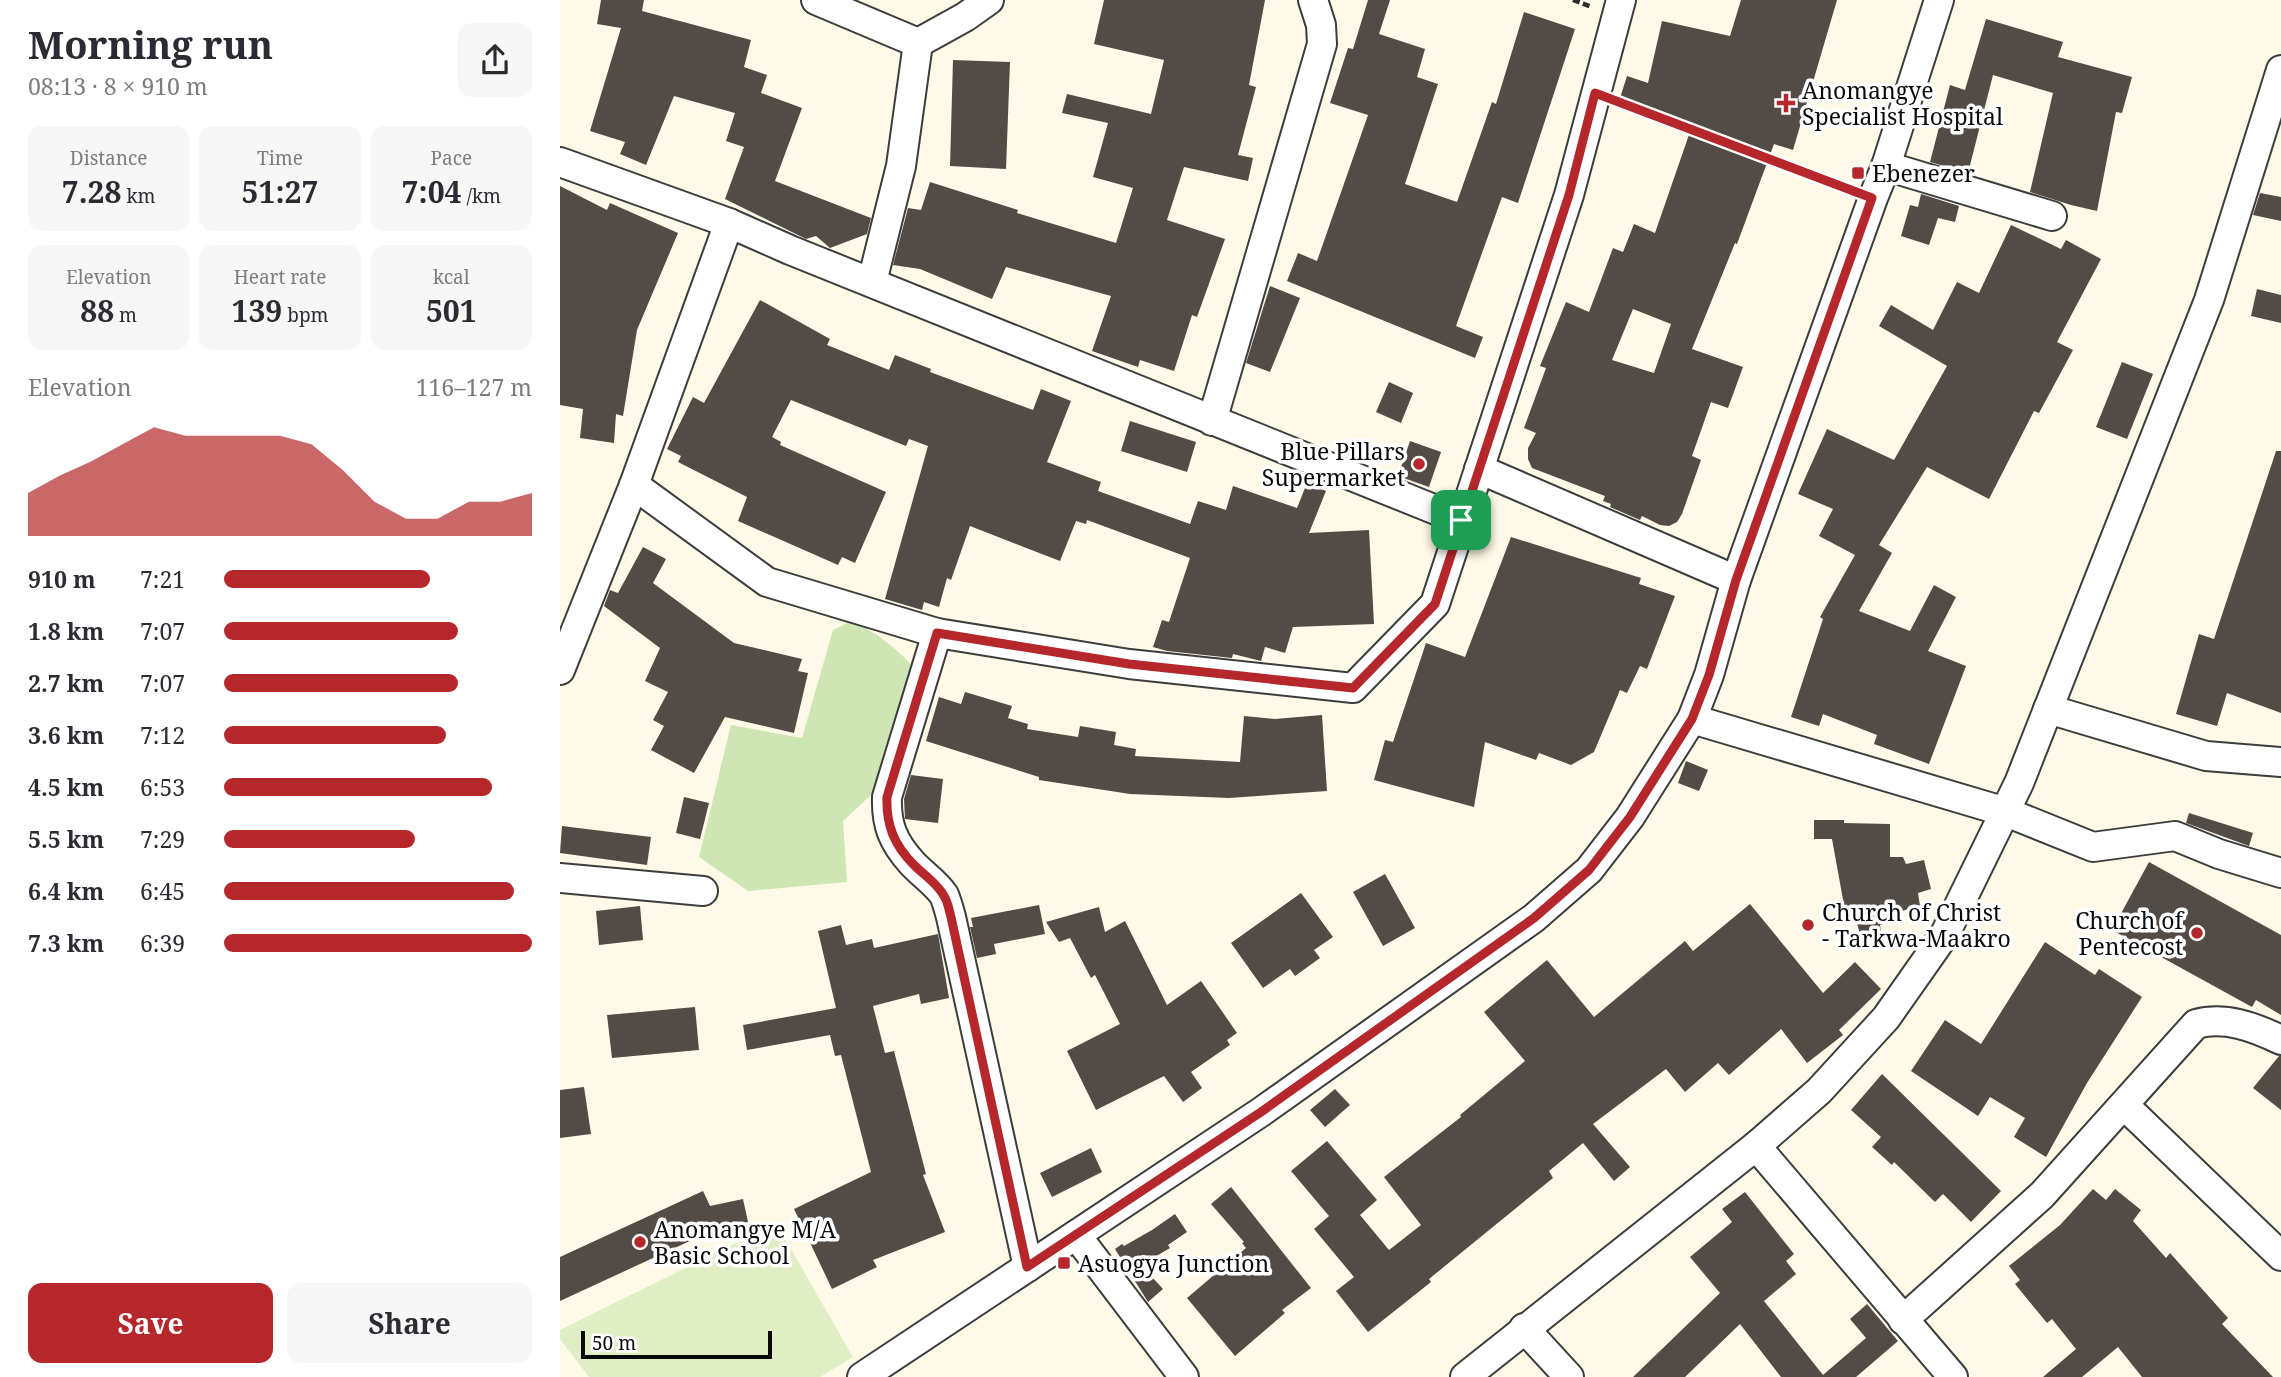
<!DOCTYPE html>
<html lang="en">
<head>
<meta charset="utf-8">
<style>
  :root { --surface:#fff; --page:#f7f7f7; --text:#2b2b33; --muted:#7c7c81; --accent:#b5272b }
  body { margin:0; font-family:"Noto Serif",serif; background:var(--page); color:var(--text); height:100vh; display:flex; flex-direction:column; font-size:26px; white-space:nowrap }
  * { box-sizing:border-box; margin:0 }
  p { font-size:23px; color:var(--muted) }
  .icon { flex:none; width:38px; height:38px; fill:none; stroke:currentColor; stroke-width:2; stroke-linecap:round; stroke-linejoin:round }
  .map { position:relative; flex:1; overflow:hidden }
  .details { display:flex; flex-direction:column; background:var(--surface); width:560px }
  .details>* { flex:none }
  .scale { position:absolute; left:21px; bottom:18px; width:191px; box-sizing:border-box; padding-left:7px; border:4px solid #0a0a0a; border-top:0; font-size:19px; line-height:24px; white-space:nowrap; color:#0a0a0a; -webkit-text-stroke:5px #fff; paint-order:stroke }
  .pin { position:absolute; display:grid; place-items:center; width:60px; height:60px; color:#fff; margin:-30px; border-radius:14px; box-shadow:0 4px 10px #0006 }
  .round { display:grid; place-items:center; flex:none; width:74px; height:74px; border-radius:14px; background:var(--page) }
  .head { display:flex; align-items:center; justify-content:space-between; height:119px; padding:0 28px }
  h1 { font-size:38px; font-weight:700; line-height:52px }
  .metrics { display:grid; grid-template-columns:repeat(3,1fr); gap:10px; height:119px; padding:7px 28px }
  .metrics div { display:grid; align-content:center; border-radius:14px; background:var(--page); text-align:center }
  .metrics b { font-size:30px; font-weight:700 }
  .metrics small { font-size:19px; font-weight:400 }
  .metrics p { font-size:19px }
  .chart { height:196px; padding:14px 28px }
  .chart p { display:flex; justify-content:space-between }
  .chart svg { width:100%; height:126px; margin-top:7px; fill:var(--accent); opacity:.7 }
  .button { display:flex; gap:14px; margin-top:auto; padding:14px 28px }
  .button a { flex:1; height:80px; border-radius:14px; background:var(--accent); color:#fff; font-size:28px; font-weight:700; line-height:80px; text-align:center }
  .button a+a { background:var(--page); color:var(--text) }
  ul { padding:0 28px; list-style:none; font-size:23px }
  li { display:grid; grid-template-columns:112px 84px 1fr; align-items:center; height:52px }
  li i { height:18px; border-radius:9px; background:var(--accent) }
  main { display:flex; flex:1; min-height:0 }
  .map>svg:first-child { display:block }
  .green { fill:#cde6b3 }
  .pitch { fill:#dfeec4 }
  .building { fill:#524b46; fill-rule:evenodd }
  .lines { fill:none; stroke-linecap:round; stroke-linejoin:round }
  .minor-casing { stroke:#3d3d3d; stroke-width:32 }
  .path { stroke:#2c2c2c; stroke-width:4.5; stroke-dasharray:7 3.5; stroke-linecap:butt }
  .minor { stroke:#fff; stroke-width:28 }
  .route-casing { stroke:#fff; stroke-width:14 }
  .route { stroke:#b5272b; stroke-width:9 }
  .poi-dot { fill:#b5272b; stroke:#fff; stroke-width:2.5 }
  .labels { text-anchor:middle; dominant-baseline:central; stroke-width:7; stroke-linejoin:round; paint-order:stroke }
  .poi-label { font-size:23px; fill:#0a0a0a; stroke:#fff; text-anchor:start }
</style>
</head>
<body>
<main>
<section class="details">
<div class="head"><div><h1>Morning run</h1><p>08:13 · 8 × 910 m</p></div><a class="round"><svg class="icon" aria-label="share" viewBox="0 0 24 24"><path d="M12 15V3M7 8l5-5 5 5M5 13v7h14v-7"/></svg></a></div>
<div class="metrics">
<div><p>Distance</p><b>7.28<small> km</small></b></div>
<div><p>Time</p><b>51:27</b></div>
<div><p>Pace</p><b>7:04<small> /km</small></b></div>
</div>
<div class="metrics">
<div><p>Elevation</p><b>88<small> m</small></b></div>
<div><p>Heart rate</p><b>139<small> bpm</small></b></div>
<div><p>kcal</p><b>501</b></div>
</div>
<div class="chart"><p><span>Elevation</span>116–127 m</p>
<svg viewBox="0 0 160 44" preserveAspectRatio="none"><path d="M0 44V29L10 23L20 18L30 12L40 6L50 9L60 9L70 9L80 9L90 12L100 21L110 32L120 38L130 38L140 32L150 32L160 29V44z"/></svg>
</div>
<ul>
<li><b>910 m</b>7:21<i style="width:67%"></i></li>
<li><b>1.8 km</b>7:07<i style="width:76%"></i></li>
<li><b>2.7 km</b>7:07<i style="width:76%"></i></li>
<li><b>3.6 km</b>7:12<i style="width:72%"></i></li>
<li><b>4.5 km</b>6:53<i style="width:87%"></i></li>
<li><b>5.5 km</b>7:29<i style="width:62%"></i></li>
<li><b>6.4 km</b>6:45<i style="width:94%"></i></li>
<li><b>7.3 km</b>6:39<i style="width:100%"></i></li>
</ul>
<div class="button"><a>Save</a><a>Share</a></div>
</section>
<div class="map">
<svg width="1721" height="1377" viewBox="0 0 1721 1377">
  <rect width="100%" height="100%" fill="#fefae7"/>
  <path class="green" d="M 291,621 C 315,631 341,651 357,672 L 333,747 L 312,794 L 283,821 L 287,882 L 188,891 L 139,857 L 171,725 L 242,738 L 273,630 Z"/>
  <path class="pitch" d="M 216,1223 L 293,1357 L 260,1377 L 29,1377 L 0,1339 L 0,1330 Z"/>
  <g class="building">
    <path d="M 41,0 L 84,0 L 82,11 L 191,40 L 184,67 L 207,75 L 201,93 L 242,108 L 215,181 L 311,218 L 307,234 L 270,248 L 256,236 L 246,239 L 165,199 L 184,147 L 166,141 L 175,113 L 114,96 L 86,165 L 60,154 L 65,142 L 30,131 L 61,28 L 37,24 Z"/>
    <path d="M 544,0 L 705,0 L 689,85 L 696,87 L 678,155 L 693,158 L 688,181 L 624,167 L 607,220 L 665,239 L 637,317 L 632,315 L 614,371 L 580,360 L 578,367 L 532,351 L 551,296 L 446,267 L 432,299 L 360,269 L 333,265 L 348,208 L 361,210 L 370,182 L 458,210 L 457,213 L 556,243 L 573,188 L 533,177 L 548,123 L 502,113 L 507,94 L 591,114 L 604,60 L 534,44 Z"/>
    <path d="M 808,0 L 830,0 L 819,34 L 865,49 L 857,77 L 878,84 L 845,184 L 897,202 L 932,102 L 936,104 L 964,12 L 1015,29 L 958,203 L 942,197 L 896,326 L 923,337 L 915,358 L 727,281 L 738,253 L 757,261 L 808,115 L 770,103 L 788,48 L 793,49 Z"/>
    <path d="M 1181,0 L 1277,0 L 1233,150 L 1214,144 L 1177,244 L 1175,243 L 1132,349 L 1183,367 L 1168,408 L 1151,402 L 1132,456 L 1141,460 L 1122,514 L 1117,522 L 1109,526 L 1100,525 L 1082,516 L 1080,520 L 1050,507 L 1051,504 L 1043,501 L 1045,496 L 972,468 L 968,459 L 968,448 L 976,433 L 964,428 L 986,368 L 980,366 L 1006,302 L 1029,312 L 1053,248 L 1063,252 L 1074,224 L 1095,233 L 1132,126 L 1059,101 L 1067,76 L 1088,83 L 1102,21 L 1170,36 ZM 1073,309 L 1111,324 L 1094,373 L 1052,360 Z"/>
    <path d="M 1426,19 L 1503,42 L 1498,57 L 1572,77 L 1562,113 L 1556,112 L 1537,211 L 1511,205 L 1470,192 L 1493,93 L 1433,75 L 1408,173 L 1370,162 L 1390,85 L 1405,90 Z"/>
    <path d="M 393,60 L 450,62 L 446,169 L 390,166 Z"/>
    <path d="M 0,186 L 47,210 L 50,203 L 118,233 L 77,330 L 63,416 L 56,414 L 54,443 L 20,438 L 23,409 L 0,405 Z"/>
    <path d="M 1700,193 L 1721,197 L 1721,221 L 1693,215 Z"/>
    <path d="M 1361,194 L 1399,206 L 1395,222 L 1378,218 L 1369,245 L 1341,236 L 1350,205 L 1358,207 Z"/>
    <path d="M 1451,225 L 1501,249 L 1506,240 L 1541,259 L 1497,342 L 1513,350 L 1479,413 L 1474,411 L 1429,499 L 1367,467 L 1319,545 L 1332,553 L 1299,611 L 1350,631 L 1374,585 L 1396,597 L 1368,651 L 1406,666 L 1369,764 L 1314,744 L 1317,735 L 1263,714 L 1259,726 L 1231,717 L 1263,619 L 1260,617 L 1295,555 L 1259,536 L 1273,509 L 1238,494 L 1267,429 L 1334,460 L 1387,366 L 1319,326 L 1331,305 L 1373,330 L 1397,282 L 1419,293 Z"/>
    <path d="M 710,286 L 740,298 L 710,372 L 686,363 Z"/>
    <path d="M 1697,289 L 1721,295 L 1721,323 L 1691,316 Z"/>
    <path d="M 200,300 L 270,339 L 267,345 L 329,370 L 335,355 L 371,369 L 370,372 L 473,410 L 481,389 L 511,401 L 487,462 L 541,482 L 538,491 L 630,524 L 638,501 L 666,510 L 673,486 L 737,508 L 747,483 L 766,491 L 749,533 L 809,530 L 814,624 L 733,627 L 725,653 L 705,647 L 701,661 L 673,654 L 672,658 L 607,651 L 593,647 L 602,620 L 609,622 L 630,558 L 527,520 L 526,524 L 516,521 L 500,561 L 410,526 L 391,580 L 387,578 L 379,607 L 364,602 L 362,610 L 325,599 L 368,446 L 349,439 L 346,446 L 231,400 L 212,437 L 221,442 L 220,445 L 326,492 L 295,563 L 282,557 L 278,565 L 178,521 L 187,497 L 118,462 L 121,456 L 107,449 L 133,397 L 144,403 Z"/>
    <path d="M 1562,362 L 1593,374 L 1567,439 L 1536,427 Z"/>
    <path d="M 829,382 L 853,393 L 841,423 L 816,412 Z"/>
    <path d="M 570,421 L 636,442 L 627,472 L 561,451 Z"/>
    <path d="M 850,441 L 881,452 L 869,487 L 838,476 Z"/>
    <path d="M 1716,451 L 1721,451 L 1721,713 L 1667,693 L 1657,726 L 1616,714 L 1639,634 L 1654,639 Z"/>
    <path d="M 951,537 L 1081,578 L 1079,584 L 1115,596 L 1087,669 L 1080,666 L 1067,693 L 1060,690 L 1034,752 L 1011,765 L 979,753 L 976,760 L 925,742 L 914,807 L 814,780 L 825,740 L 833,742 L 866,643 L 905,657 Z"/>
    <path d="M 83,547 L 106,559 L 93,583 L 174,643 L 242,659 L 238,671 L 248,673 L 234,733 L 165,717 L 134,773 L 91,750 L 104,726 L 93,720 L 108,692 L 85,681 L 100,648 L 44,606 L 50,590 L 58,593 Z"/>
    <path d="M 405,692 L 452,706 L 448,718 L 468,724 L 467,729 L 518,737 L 520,726 L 556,732 L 554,745 L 576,749 L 575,756 L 680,762 L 684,716 L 715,719 L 762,715 L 767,791 L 669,798 L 570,794 L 479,780 L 479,777 L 366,741 L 379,697 L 401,704 Z"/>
    <path d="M 1126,761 L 1148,770 L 1139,791 L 1118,783 Z"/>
    <path d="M 351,775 L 383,779 L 378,823 L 345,819 L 344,799 Z"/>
    <path d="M 124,797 L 149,803 L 140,839 L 116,833 Z"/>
    <path d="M 1629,813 L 1693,833 L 1689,846 L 1626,823 Z"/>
    <path d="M 1254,820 L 1284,820 L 1284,823 L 1330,824 L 1330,857 L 1343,857 L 1346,864 L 1364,860 L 1371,889 L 1358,893 L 1360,906 L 1342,911 L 1342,919 L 1320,925 L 1322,936 L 1302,941 L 1294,913 L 1286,916 L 1272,839 L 1254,839 Z"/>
    <path d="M 2,826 L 91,837 L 87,865 L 0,853 Z"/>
    <path d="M 1589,862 L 1721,935 L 1721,1015 L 1696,1000 L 1692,1007 L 1552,930 Z"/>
    <path d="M 825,874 L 855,928 L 823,946 L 793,892 Z"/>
    <path d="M 741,893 L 773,937 L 754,950 L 760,958 L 735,976 L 730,969 L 703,988 L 671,943 Z"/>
    <path d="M 1190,904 L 1263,993 L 1295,962 L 1321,989 L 1279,1030 L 1283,1035 L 1247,1063 L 1221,1029 L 1169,1075 L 1158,1063 L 1125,1092 L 1106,1069 L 1033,1124 L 1070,1167 L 1054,1181 L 1023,1143 L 989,1171 L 993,1178 L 869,1279 L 871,1282 L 808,1332 L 776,1291 L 794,1277 L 754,1229 L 769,1216 L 731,1171 L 767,1141 L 817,1200 L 800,1215 L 829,1250 L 861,1225 L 824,1177 L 901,1117 L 900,1115 L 965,1061 L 924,1012 L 987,960 L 1034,1017 L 1125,941 L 1133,951 Z"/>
    <path d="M 479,905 L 485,934 L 434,944 L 436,954 L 417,958 L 410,927 L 413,927 L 411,918 Z"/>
    <path d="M 80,906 L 83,940 L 39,945 L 36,911 Z"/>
    <path d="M 539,907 L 545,932 L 565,921 L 607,1005 L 641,981 L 677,1033 L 667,1040 L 670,1045 L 631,1072 L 642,1088 L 623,1102 L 604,1076 L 536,1110 L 507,1051 L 560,1024 L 535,975 L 531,978 L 510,938 L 499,942 L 486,922 Z"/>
    <path d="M 281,925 L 286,945 L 312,939 L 314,948 L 378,934 L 389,998 L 361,1004 L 359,994 L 313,1006 L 325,1053 L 334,1051 L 366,1174 L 363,1175 L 385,1232 L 313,1260 L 317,1267 L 272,1289 L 234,1209 L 311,1172 L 281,1055 L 275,1056 L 270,1035 L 187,1050 L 183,1025 L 276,1008 L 258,931 Z"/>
    <path d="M 1485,942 L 1535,975 L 1539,969 L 1582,997 L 1527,1083 L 1486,1157 L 1454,1137 L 1465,1118 L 1430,1097 L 1418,1116 L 1351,1071 L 1385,1020 L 1421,1044 Z"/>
    <path d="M 135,1007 L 139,1050 L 52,1058 L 47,1015 Z"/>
    <path d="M 1719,1056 L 1721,1056 L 1721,1110 L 1693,1088 Z"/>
    <path d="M 1322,1074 L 1441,1191 L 1411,1222 L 1383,1194 L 1375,1202 L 1334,1162 L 1332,1165 L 1312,1147 L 1321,1137 L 1291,1110 Z"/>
    <path d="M 24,1087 L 31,1134 L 0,1138 L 0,1090 Z"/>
    <path d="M 775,1089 L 790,1105 L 765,1127 L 750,1110 Z"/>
    <path d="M 531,1148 L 542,1172 L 492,1197 L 480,1173 Z"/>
    <path d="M 671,1187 L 751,1288 L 722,1310 L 725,1313 L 675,1356 L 627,1298 L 686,1248 L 682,1243 L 684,1242 L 651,1204 Z"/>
    <path d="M 1533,1189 L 1546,1200 L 1555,1189 L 1581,1210 L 1573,1221 L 1606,1258 L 1610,1253 L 1668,1318 L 1662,1324 L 1713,1377 L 1582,1377 L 1558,1347 L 1522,1377 L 1483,1377 L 1516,1349 L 1492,1319 L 1487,1323 L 1455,1284 L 1460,1280 L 1449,1266 L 1500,1225 Z"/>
    <path d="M 143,1191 L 150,1206 L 183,1199 L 188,1222 L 158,1228 L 0,1301 L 0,1257 Z"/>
    <path d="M 1185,1192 L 1234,1254 L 1226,1261 L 1236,1274 L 1204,1301 L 1263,1375 L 1306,1338 L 1290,1319 L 1307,1304 L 1338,1341 L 1296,1377 L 1221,1377 L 1180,1324 L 1125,1377 L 1073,1377 L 1160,1293 L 1130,1257 L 1172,1222 L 1162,1209 Z"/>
    <path d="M 615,1214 L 627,1232 L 608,1245 L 610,1248 L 581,1265 L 603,1289 L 588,1302 L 555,1249 L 562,1244 L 564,1246 L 592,1230 Z"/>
  </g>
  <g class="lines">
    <defs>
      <g id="minor">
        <path d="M 256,0 L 358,43 L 405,17 L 429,0"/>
        <path d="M 0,162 L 169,223 L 230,250 L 901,520"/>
        <path d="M 1326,166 L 1492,216"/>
        <path d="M 312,282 L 341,166 L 358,43"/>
        <path d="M 652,421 L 762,44 L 761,25 L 753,0"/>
        <path d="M 919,469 L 1176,580"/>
        <path d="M 74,485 L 207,582 L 377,633 L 569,664 L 793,688 L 875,604 L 1009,195 L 1061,0"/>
        <path d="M 377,633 L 327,797 C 326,825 333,842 352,863 C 363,875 375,882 384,895 C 387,902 389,910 391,917 L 468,1267"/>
        <path d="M 0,670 L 74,485 L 169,223"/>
        <path d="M 1488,709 L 1646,756 L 1721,762"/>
        <path d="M 1132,719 L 1446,812 L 1533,847 L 1615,836 L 1659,854 L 1721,873"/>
        <path d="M 0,878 L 143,891"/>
        <path d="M 1564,1105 L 1721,1256"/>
        <path d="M 1196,1146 L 1393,1377"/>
        <path d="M 516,1235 L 624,1377"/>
        <path d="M 1343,1320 L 1482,1195 L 1636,1024 C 1665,1016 1694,1027 1721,1040"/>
        <path d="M 964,1328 L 1009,1377"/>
        <path d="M 302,1377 L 701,1112 L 974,918 L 1029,870 L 1070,817 L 1132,719 L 1149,675 L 1176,580 L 1313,198 L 1326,166 L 1379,0"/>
        <path d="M 905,1377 L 1196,1146 L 1259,1091 L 1326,1018 L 1385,934 L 1459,783 L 1649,300 L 1721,70"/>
      </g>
    </defs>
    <use href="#minor" class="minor-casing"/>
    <g class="path">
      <path d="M 1013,0 L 1032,7"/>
      <path d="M 1058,103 L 1289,190"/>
    </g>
    <use href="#minor" class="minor"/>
  </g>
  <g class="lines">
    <defs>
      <path id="route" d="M 1035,93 L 1312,198 L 1176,580 L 1149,675 L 1132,719 L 1070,817 L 1029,870 L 974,918 L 701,1112 L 467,1267 L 391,917 C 389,910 388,902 384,896 C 377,883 365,876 354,865 C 334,845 326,825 327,797 L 377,633 L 569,664 L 793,688 L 875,604 L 1009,195 Z"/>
    </defs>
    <use href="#route" class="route-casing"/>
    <use href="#route" class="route"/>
  </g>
  <g class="poi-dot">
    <path d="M1222.5 92.5h7v7h7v7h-7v7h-7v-7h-7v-7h7z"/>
    <rect x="1291" y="166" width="14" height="14" rx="3.5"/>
    <circle cx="859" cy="464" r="7"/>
    <circle cx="1248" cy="925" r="7"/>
    <circle cx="1637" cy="933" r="7"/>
    <circle cx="80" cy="1242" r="7"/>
    <rect x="497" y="1256" width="14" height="14" rx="3.5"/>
  </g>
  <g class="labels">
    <g class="poi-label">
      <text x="1242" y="90">Anomangye<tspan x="1242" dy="26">Specialist Hospital</tspan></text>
      <text x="1312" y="173">Ebenezer</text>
      <text x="845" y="451" text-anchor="end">Blue Pillars<tspan x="845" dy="26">Supermarket</tspan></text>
      <text x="1262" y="912">Church of Christ<tspan x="1262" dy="26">- Tarkwa-Maakro</tspan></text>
      <text x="1623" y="920" text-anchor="end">Church of<tspan x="1623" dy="26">Pentecost</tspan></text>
      <text x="94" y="1229">Anomangye M/A<tspan x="94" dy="26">Basic School</tspan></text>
      <text x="518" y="1263">Asuogya Junction</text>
    </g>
  </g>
</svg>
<div class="scale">50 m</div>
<div class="pin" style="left:901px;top:520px;background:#1e9e55"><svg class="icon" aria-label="arrive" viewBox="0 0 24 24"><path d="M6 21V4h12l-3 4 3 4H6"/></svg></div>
</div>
</main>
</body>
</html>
